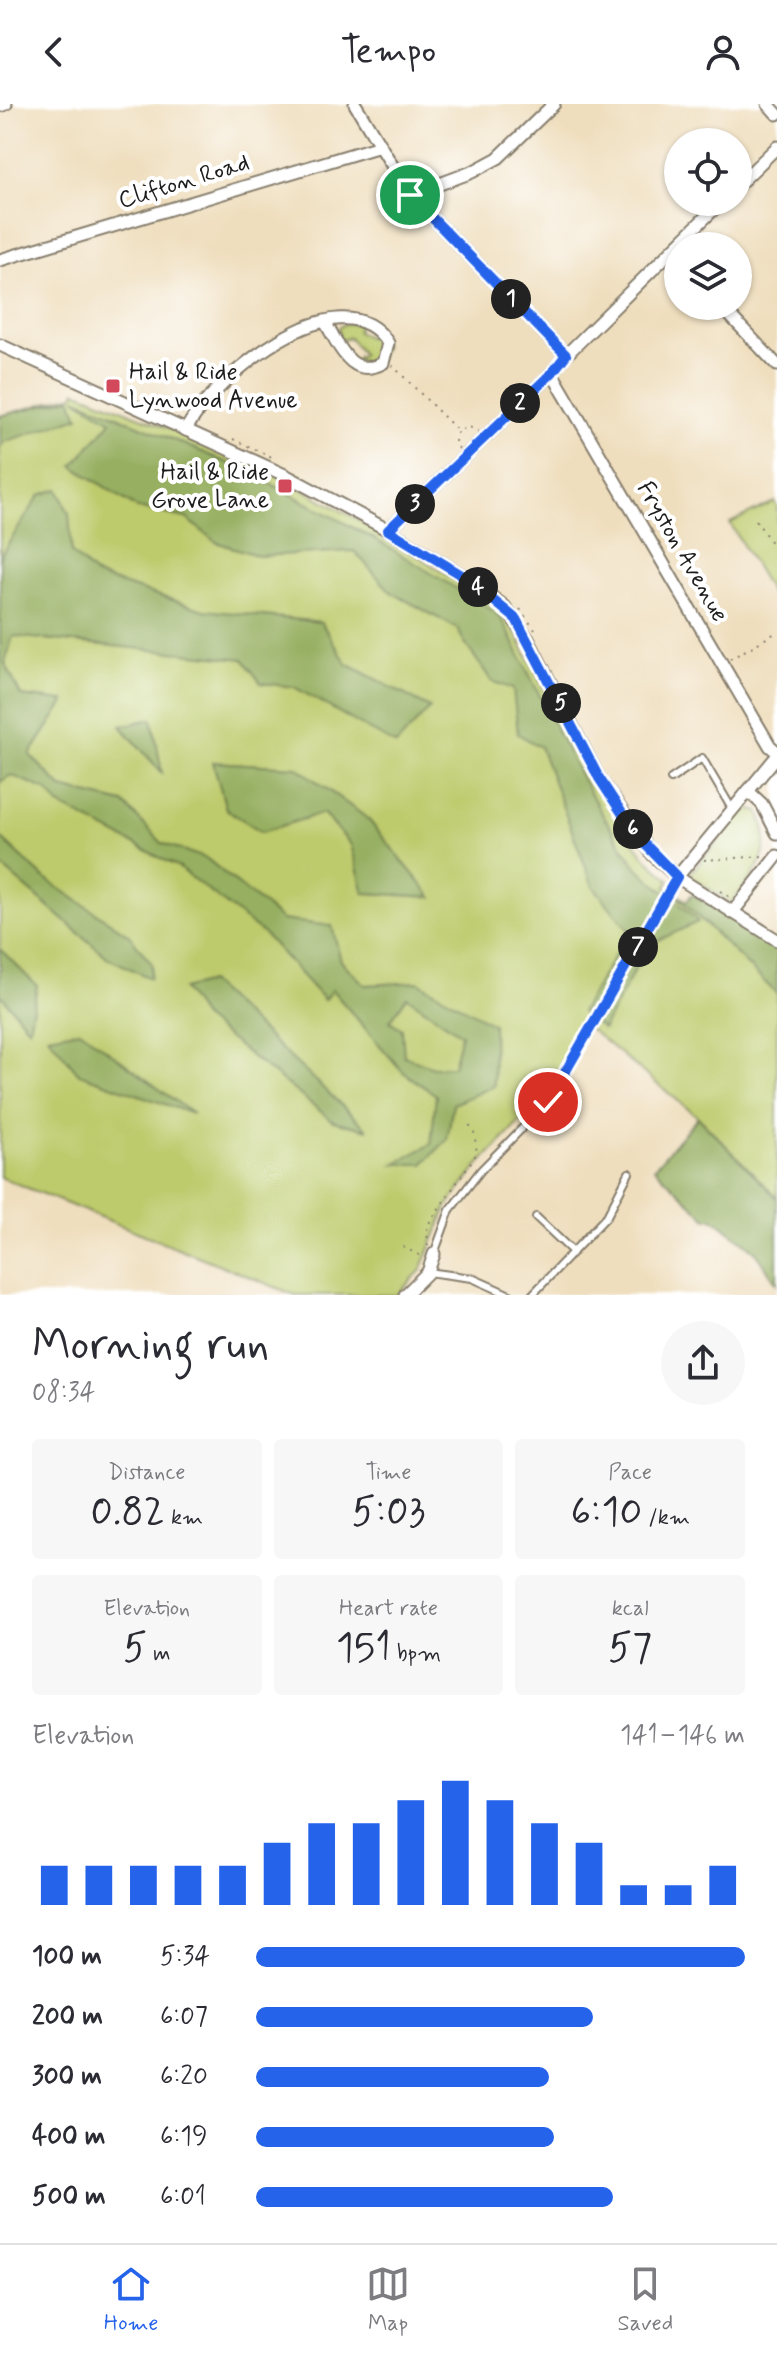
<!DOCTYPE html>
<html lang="en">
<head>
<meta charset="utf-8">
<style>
  :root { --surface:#fff; --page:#f7f7f7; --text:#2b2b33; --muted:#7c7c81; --line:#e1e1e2; --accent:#2563eb }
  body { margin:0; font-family:Mynerve,sans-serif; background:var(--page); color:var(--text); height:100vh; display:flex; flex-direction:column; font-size:30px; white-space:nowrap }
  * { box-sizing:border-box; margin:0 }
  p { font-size:26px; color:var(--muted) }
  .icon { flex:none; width:44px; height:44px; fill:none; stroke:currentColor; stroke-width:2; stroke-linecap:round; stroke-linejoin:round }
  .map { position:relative; height:1191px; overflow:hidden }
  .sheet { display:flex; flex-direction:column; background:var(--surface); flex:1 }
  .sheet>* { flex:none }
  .buttons { position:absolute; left:664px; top:24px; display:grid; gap:16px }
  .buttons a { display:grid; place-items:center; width:88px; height:88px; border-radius:50%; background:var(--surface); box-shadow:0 2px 6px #0004; font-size:40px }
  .pin { position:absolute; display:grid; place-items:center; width:68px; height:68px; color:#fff; margin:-34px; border:4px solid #fff; border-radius:50%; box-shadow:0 2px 8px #0007 }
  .km { position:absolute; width:40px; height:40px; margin:-20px; border-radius:50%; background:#222; color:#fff; font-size:22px; line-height:40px; text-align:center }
  .round { display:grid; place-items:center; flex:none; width:84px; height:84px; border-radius:42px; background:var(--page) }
  .headline { display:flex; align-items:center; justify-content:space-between; height:136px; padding:0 32px }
  h1 { font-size:44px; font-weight:600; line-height:60px }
  .metrics { display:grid; grid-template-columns:repeat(3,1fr); gap:12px; height:136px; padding:8px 32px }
  .metrics div { display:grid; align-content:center; border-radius:8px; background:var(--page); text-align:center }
  .metrics b { font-size:40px; font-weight:600 }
  .metrics small { font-size:22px; font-weight:400 }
  .metrics p { font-size:22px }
  .chart { height:224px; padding:16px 32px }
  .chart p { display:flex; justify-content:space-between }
  .chart svg { width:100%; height:144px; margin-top:8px; stroke:var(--accent); stroke-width:6 }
  ul { padding:0 32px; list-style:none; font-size:26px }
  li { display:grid; grid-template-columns:128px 96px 1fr; align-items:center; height:60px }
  li i { height:20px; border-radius:10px; background:var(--accent) }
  header { display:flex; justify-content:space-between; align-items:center; height:104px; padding:0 32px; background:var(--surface); font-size:36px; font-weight:600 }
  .tabs { display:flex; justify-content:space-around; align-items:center; height:112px; border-top:2px solid var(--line); background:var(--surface); font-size:22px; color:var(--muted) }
  .tabs a { display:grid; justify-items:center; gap:4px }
  .tabs .selected { color:var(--accent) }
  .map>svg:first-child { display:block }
  .green { fill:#bdcb6c; stroke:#6c7444; stroke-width:2 }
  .forest { fill:#96af60; stroke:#59663e; stroke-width:2; fill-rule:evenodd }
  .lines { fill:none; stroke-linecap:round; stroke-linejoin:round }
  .lane-casing { stroke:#867d6c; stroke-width:10 }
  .street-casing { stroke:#867d6c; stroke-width:15 }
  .path { stroke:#867d6c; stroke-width:2; stroke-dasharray:2 6; stroke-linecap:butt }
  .lane { stroke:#fff; stroke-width:6 }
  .street { stroke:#fff; stroke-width:11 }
  .route-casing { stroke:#fff; stroke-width:16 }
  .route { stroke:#2563eb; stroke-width:10 }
  .poi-dot { fill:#d1495b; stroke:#fff; stroke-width:3 }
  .labels { text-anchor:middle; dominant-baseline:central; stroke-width:8; stroke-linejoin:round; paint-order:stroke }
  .street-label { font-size:24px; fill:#1c1c1c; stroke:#fff }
  .poi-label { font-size:24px; fill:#1c1c1c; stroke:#fff; text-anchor:start }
</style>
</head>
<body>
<header><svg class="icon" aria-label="back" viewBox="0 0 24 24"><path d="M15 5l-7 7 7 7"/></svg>Tempo<svg class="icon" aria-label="person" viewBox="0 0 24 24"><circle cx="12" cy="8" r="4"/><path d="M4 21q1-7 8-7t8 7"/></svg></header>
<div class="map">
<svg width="777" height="1191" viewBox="0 0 777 1191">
  <rect width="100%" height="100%" fill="#fff"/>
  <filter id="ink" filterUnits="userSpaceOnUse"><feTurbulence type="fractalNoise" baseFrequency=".0125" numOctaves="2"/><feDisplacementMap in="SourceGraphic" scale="16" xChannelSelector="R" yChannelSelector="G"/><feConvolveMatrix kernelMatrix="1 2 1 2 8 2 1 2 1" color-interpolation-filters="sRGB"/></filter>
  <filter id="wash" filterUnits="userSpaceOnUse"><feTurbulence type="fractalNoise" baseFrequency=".006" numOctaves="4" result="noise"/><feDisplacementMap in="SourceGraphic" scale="32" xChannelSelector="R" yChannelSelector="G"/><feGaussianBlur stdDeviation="1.8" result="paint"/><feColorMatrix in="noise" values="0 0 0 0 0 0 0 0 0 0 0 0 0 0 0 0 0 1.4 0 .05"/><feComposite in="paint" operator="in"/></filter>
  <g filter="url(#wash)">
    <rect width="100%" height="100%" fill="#efdebd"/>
    <g class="green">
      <path d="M 359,219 L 357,228 L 376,237 L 380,234 L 384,242 L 378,257 L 370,261 L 355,256 L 362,250 L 349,233 L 340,237 L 338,224 L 344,220 Z"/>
      <path d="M 76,287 L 253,358 L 386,431 L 506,510 L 574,644 L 615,713 L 649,757 L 670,776 L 666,784 L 777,853 L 777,1094 L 698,1013 L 586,922 L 543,993 L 478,1062 L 447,1103 L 421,1166 L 397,1191 L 295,1191 L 0,1073 L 0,312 L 74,291 Z"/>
      <path d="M 774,398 L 777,402 L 777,500 L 730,419 Z"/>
      <path d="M 746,704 L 759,708 C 777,748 755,769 731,799 L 689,771 Z"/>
    </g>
    <g class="forest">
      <path d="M 71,294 L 79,313 L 4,338 L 0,343 L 0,312 Z"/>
      <path d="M 75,294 L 247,367 L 375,435 L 495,508 L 503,517 C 543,597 580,681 631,755 C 648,779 679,795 698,818 L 648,841 L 603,925 L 581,908 L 629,827 L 593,782 L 540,643 L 518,630 L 513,585 L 491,577 C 481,558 465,545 458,525 L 391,488 L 354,447 L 259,452 L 216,438 L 186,414 L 137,404 L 73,362 L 111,317 Z"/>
      <path d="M 58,385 L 69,410 L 72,449 L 97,472 L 204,506 L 321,518 L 347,560 L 430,604 L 396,641 L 294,583 L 261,579 L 243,555 L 13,532 L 5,559 L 21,592 L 65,597 L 30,651 L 62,684 L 123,699 L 162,739 L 207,755 L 282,816 L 332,822 L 341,857 L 365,881 L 418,878 L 493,920 L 494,982 L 453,1000 L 447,1036 L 423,1060 L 395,1060 L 431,1040 L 436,991 L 403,968 L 332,886 L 324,896 L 265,831 L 178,763 L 59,701 L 47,686 L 11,671 L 0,678 L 0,452 L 40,391 ZM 407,893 L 461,930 L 453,962 L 433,963 L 404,952 L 402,925 L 390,917 Z"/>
      <path d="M 152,615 L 162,669 L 121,622 Z"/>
      <path d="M 213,658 L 297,663 L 368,715 L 432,793 L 364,789 L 351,741 L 323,709 L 262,728 L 226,705 Z"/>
      <path d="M 0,733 L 44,774 L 129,831 L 152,860 L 150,874 L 108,854 L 0,761 Z"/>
      <path d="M 673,788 L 687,797 L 692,790 L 777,844 L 777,890 Z"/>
      <path d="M 0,845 L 37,882 L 29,925 L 0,890 Z"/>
      <path d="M 209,878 L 368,1026 L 333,1017 L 204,915 L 183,885 Z"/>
      <path d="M 80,926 L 193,1010 L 79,970 L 48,932 Z"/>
      <path d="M 698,1013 L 777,1094 L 777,1180 L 755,1147 L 713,1114 L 707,1115 L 654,1064 Z"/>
    </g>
  </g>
  <g filter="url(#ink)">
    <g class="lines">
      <defs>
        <g id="lane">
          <path d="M 671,675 L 702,654 L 732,705"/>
          <path d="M 536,1113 L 573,1148"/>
          <path d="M 434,1150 L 450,1106 L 481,1066 L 548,998 L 591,926"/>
          <path d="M 428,1168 L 472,1174 L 510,1191"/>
          <path d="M 532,1191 L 607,1112 L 629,1069"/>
        </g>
        <g id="street">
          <path d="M 355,0 L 410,91 L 566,251"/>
          <path d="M 768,0 L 777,10"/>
          <path d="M 0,2 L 6,0"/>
          <path d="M 738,81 L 777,43"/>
          <path d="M 410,91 L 472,68 L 498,54 L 554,0"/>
          <path d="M 0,156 L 380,42"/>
          <path d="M 721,202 L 777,261"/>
          <path d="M 0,241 L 287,372 L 388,426 L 465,473 L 504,502 L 528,535 L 599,674 L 653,751 L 677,773 L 777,836"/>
          <path d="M 552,269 L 770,642 L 777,648"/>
          <path d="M 186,326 C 211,276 342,166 388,239 L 383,259 C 351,276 339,241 325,218"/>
          <path d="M 388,426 L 552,269 L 566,251 L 721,98"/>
          <path d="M 748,687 L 762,700 L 777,729"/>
          <path d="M 677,773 L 777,652"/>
          <path d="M 732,809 L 777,752"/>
          <path d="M 405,1191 L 428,1168 L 434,1150"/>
        </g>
      </defs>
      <use href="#lane" class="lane-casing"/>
      <use href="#street" class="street-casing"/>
      <g class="path">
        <path d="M 392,261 L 458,327"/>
        <path d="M 233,335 L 274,354"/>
        <path d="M 459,345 L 455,337 L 458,327 L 469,323 L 478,327"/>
        <path d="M 756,416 L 777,448"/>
        <path d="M 520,505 L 535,526"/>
        <path d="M 730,555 L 777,528"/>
        <path d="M 704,756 L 765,752"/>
        <path d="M 720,787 L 732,794"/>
        <path d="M 595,919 L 672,781"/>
        <path d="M 428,1142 L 427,1122 L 477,1049 L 474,1028 L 467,1017"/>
        <path d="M 403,1143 L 423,1153"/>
      </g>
      <use href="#lane" class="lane"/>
      <use href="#street" class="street"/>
    </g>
  </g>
  <g class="lines" filter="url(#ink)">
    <defs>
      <path id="route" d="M 410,91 L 566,251 L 552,269 L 388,426 L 465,473 L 516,515 L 599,674 L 637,732 L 677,773 L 548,998"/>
    </defs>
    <use href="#route" class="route-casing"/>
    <use href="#route" class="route"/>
  </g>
  <g class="poi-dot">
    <rect x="105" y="274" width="16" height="16" rx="4"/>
    <rect x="277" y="374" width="16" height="16" rx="4"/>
  </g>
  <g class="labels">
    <g class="street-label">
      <text transform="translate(184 78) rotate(-17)">Clifton Road</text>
      <text transform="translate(682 448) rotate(60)">Fryston Avenue</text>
    </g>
    <g class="poi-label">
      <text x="129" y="268">Hail &amp; Ride<tspan x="129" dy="28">Lynwood Avenue</tspan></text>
      <text x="269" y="368" text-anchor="end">Hail &amp; Ride<tspan x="269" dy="28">Grove Lane</tspan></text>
    </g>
  </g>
</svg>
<div class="buttons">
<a><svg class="icon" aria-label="locate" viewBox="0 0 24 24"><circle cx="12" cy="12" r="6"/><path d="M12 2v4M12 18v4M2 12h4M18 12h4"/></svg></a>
<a><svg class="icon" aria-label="layers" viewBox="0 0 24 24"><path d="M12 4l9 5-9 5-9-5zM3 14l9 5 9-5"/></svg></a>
</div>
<div class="pin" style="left:410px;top:91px;background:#1e9e55"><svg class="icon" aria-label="arrive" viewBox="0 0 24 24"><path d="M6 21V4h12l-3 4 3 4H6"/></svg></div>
<div class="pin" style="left:548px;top:998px;background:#d93025"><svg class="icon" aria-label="check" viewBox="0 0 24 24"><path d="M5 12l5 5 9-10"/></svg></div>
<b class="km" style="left:511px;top:195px">1</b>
<b class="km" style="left:520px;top:299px">2</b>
<b class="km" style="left:415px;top:400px">3</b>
<b class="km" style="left:478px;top:483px">4</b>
<b class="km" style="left:561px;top:599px">5</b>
<b class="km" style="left:633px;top:725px">6</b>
<b class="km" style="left:638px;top:843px">7</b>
</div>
<section class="sheet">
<div class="headline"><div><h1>Morning run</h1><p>08:34</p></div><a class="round"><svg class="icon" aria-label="share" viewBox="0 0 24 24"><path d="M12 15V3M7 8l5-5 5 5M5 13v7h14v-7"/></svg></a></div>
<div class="metrics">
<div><p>Distance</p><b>0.82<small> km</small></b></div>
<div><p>Time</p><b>5:03</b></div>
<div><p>Pace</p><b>6:10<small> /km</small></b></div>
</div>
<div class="metrics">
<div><p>Elevation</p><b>5<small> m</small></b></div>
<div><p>Heart rate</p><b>151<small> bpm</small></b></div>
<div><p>kcal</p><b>57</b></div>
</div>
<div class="chart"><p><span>Elevation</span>141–146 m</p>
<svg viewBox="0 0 160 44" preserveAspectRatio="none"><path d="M5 44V32M15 44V32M25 44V32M35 44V32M45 44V32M55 44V25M65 44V19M75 44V19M85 44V12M95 44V6M105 44V12M115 44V19M125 44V25M135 44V38M145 44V38M155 44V32"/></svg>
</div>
<ul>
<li><b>100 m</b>5:34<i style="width:100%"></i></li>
<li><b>200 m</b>6:07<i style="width:69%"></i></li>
<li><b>300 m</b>6:20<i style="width:60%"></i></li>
<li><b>400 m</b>6:19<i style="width:61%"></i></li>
<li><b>500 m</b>6:01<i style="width:73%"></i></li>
</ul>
</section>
<nav class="tabs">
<a class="selected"><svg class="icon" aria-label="home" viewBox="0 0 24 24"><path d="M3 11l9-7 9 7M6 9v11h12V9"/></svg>Home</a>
<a><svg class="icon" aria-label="map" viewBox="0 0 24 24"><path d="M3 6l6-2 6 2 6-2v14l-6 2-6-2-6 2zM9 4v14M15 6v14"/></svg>Map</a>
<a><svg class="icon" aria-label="saved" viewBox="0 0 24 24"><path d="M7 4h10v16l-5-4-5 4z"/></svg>Saved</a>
</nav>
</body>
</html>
